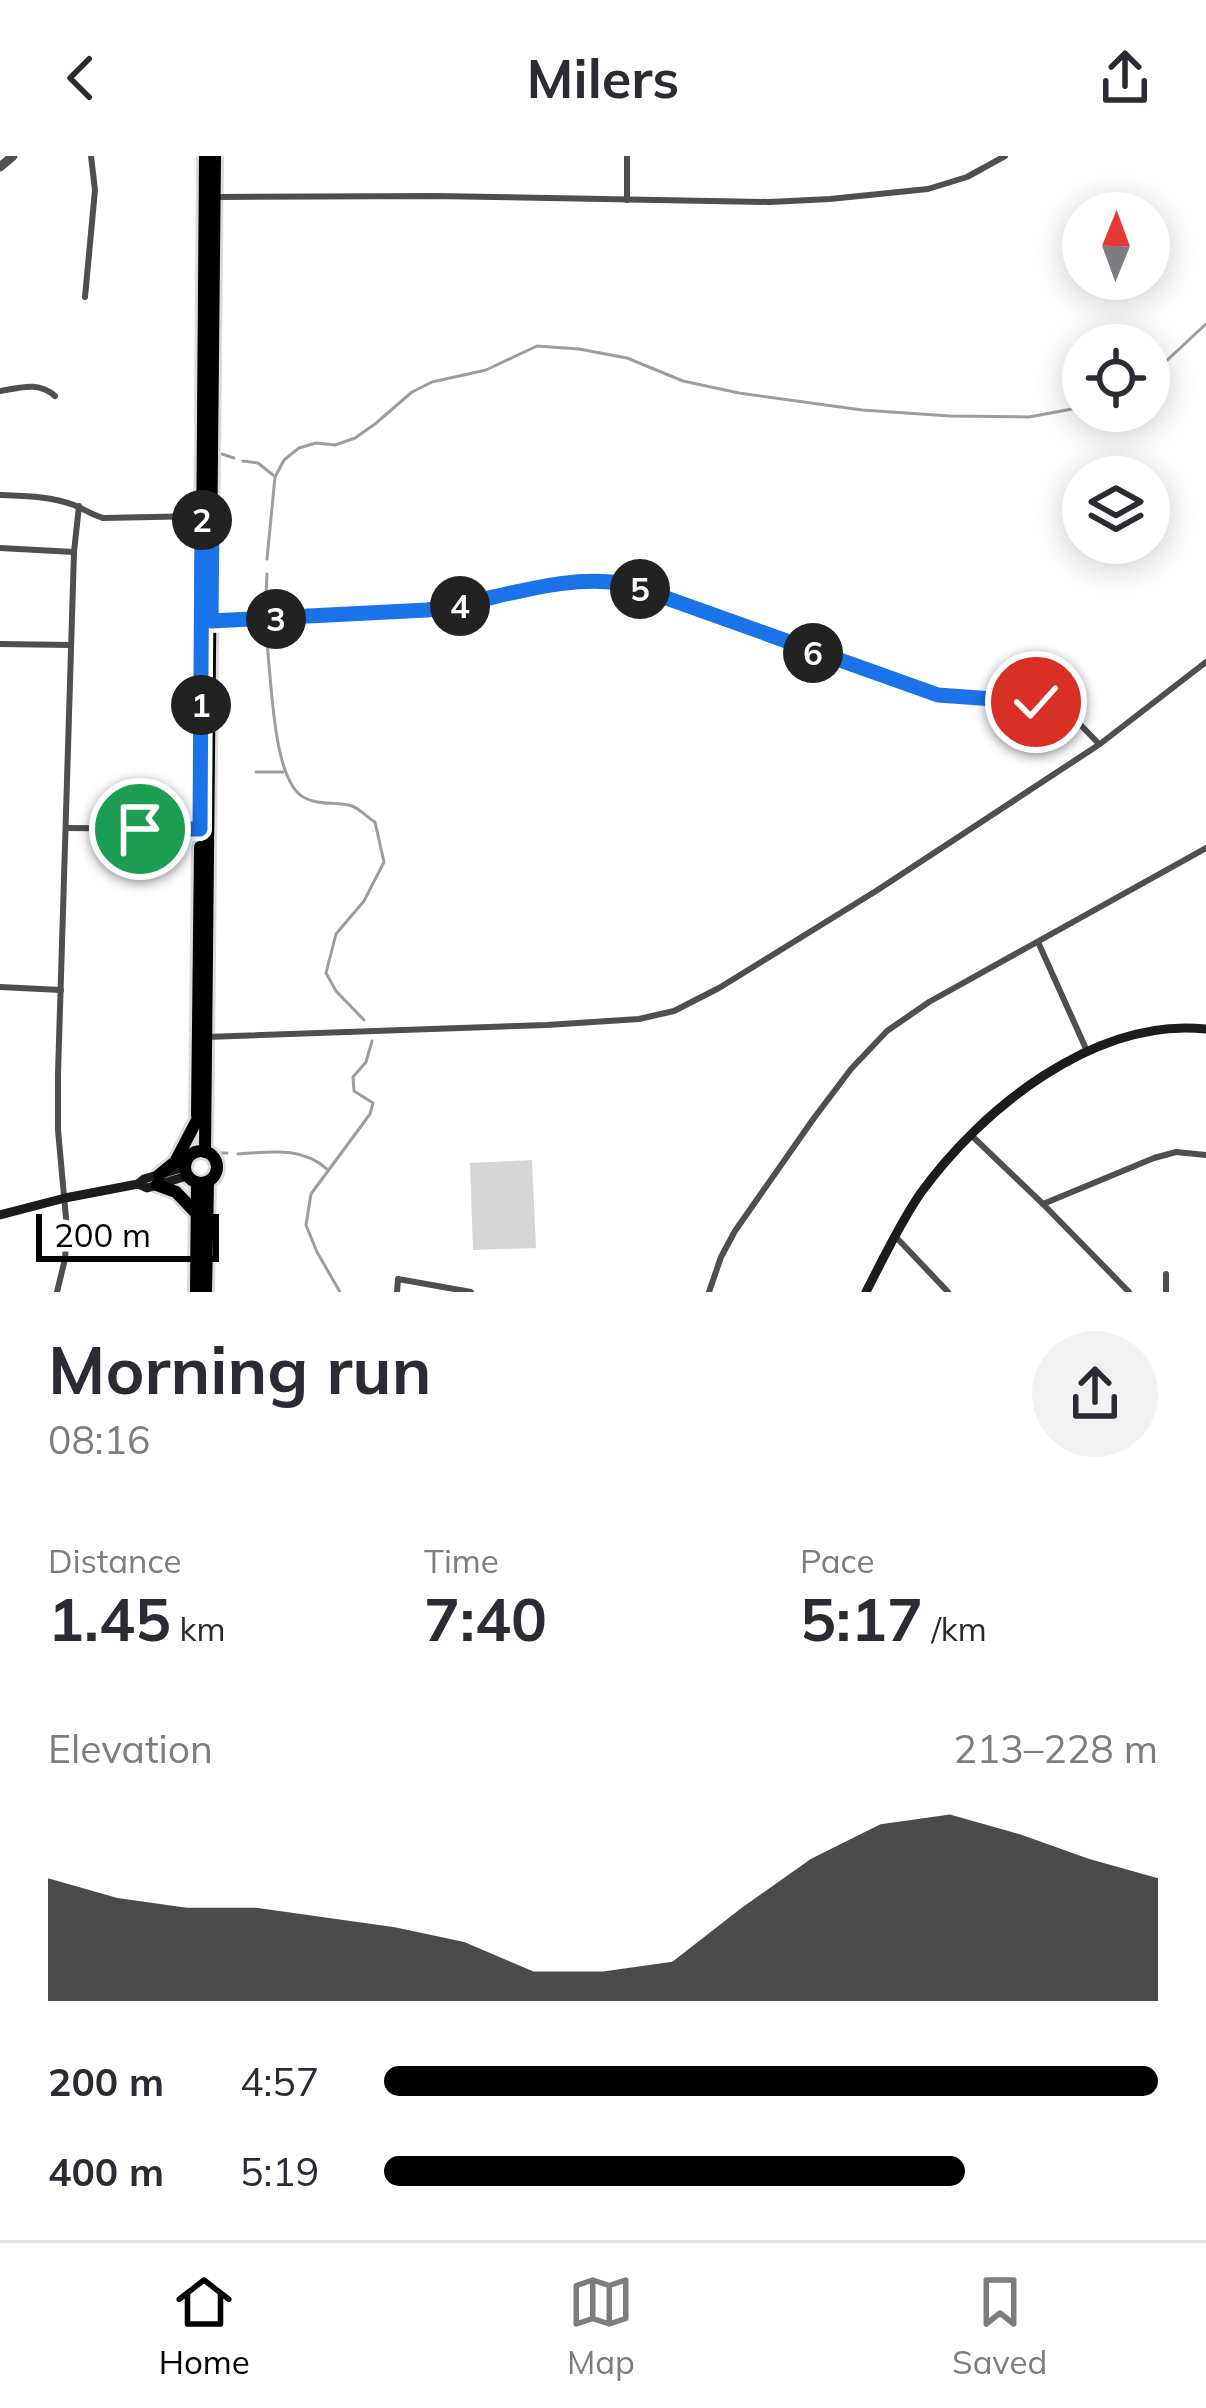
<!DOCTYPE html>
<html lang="en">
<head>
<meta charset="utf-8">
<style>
  :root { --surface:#fff; --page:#f2f2f3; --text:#2b2b33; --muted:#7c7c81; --line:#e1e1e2; --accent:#000 }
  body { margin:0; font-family:Mulish,sans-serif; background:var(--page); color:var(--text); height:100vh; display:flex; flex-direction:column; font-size:45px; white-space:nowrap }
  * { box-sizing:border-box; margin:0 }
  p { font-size:39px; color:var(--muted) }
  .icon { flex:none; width:66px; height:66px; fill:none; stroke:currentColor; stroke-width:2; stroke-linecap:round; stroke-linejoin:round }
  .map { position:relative; height:1136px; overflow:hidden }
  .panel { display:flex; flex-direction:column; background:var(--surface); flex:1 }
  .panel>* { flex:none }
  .needle { width:78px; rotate:1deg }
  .controls { position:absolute; left:1062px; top:36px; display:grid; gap:24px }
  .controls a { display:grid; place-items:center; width:108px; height:108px; border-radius:50%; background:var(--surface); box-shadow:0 6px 30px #0003; font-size:60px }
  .scale { position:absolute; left:36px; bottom:30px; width:183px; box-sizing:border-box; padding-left:12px; border:6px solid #000; border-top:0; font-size:33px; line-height:42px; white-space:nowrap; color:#000; -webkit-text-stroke:9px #fff; paint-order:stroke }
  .pin { position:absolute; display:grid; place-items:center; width:102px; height:102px; color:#fff; margin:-51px; border:6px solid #fff; border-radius:50%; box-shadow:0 3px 12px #0007 }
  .km { position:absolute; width:60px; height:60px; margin:-30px; border-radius:50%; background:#222; color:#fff; font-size:33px; line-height:60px; text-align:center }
  .round { display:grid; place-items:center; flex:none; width:126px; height:126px; border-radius:63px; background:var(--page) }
  .summary { display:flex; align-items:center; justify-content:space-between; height:204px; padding:0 48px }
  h1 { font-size:66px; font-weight:700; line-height:90px }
  .stats { display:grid; grid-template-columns:repeat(3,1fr); gap:18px; height:204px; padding:12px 48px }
  .stats div { display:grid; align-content:center }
  .stats b { font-size:60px; font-weight:700 }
  .stats small { font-size:33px; font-weight:400 }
  .stats p { font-size:33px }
  .chart { height:336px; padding:24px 48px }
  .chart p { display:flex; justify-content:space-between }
  .chart svg { width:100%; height:216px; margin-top:12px; fill:var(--accent); opacity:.7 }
  ul { padding:0 48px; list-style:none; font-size:39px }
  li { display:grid; grid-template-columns:192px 144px 1fr; align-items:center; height:90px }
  li i { height:30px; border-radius:15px; background:var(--accent) }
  header { display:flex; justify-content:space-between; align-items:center; height:156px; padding:0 48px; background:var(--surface); font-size:54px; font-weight:700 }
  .dock { display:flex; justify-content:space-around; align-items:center; height:168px; border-top:3px solid var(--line); background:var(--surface); font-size:33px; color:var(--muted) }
  .dock a { display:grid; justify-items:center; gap:6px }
  .dock .active { color:var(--accent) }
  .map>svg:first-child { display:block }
  .green { fill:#d6d6d6 }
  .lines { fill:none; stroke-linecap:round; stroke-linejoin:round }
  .stream { stroke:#9d9d9d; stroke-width:3 }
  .primary-casing { stroke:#dbdbdb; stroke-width:18 }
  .minor { stroke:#4f4f4f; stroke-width:6 }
  .tertiary { stroke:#4f4f4f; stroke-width:9 }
  .secondary { stroke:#1c1c1c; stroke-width:9 }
  .primary { stroke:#000; stroke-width:12 }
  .route-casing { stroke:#fff; stroke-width:24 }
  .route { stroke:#1a73e8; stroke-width:15 }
</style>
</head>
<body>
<header><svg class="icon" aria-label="back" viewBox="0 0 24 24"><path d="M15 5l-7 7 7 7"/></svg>Milers<svg class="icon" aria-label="share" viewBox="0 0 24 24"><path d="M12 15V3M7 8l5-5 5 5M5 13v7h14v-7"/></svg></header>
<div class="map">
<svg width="1206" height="1136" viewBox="0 0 1206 1136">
  <rect width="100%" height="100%" fill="#fff"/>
  <path class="green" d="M 532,1004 L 536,1092 L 473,1094 L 470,1007 Z"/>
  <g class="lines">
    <g class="stream">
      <path d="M 1149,221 L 1206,168"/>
      <path d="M 222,298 L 234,302"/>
      <path d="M 243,305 L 258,307 L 273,319"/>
      <path d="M 267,403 L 275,321 L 284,304 L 299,292 L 316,287 L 335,289 L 355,282 L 375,268 L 412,236 L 432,226 L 486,214 L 537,190 L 579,193 L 627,202 L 683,225 L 739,237 L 862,254 L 950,260 L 1029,261 L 1083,251"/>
      <path d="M 265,458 L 267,418"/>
      <path d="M 265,472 C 272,509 270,626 305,642 C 320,650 337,645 352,650 C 360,653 368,662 375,666 L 384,706 L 364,745 L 336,778 L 326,817 L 336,835 L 364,864"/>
      <path d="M 256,616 L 283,616"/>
      <path d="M 214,997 L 227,997"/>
      <path d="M 238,998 C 271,996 301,990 327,1013"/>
      <path d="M 340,1136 L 317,1096 L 306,1069 L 311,1038 L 370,958 L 373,947 L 354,935 L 353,921 L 366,906 L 372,885"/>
    </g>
    <defs>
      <g id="primary">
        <path d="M 200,665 L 205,0"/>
        <path d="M 197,959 L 200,691"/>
        <circle cx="201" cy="1011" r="16"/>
        <path d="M 205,996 L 215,0"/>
        <path d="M 159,1019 L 175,1006 L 197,964"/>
        <path d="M 157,1029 L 176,1036 L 197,1058"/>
        <path d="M 196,1136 L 197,1027"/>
        <path d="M 206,1136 L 208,1026"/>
      </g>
    </defs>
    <use href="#primary" class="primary-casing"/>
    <g class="minor">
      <path d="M 627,0 L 627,44"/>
      <path d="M 218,41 L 435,40 L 770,46 L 830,43 L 928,33 L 967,21 L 1005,0"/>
      <path d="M 85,141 L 95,34 L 91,0"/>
      <path d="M 0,235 C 20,232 38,225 55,240"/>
      <path d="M 0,339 C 25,340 50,340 74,349 C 84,353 92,359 103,362 L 202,360"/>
      <path d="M 0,392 L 74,396"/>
      <path d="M 211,465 L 427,455 C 492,446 561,416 627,428 L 938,539 L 993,542 L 1054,550 L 1071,559 L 1099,588"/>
      <path d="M 0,488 L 71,489"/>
      <path d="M 67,672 L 200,673"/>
      <path d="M 1038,786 L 1087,895"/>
      <path d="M 0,831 L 61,834"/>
      <path d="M 206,881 L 547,869 L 639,863 L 674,855 L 719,832 L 876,735 L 1100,588 L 1206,506"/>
      <path d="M 971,979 L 1043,1048 L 1129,1136"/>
      <path d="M 1043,1048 L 1154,1002 L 1176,996 L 1206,999"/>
      <path d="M 895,1080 L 948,1136"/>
      <path d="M 57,1136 L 65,1103 L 67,1073 L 58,974 L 58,918 L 74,396 L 79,350"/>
      <path d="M 397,1136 L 398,1123 L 471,1136"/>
      <path d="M 709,1136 L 721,1101 L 735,1075 L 814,962 L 851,913 L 887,875 L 929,846 L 1206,692"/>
      <path d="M 1166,1136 L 1166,1118"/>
    </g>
    <path class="tertiary" d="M 0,11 L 13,0"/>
    <g class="secondary">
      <path d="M 138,1028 L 147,1032 L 187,1020"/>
      <path d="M 0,1059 L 65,1042 L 138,1028 L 144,1023 L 185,1011"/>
      <path d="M 866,1136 C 883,1103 899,1069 920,1038 C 981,953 1095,861 1206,873"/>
    </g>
    <use href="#primary" class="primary"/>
  </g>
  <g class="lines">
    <defs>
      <path id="route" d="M 140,673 L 200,673 L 202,360 L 212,360 L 211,465 L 427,454 C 492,446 561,416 627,428 L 938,539 L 1036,546"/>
    </defs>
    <use href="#route" class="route-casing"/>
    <use href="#route" class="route"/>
  </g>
</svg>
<div class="controls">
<a><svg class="needle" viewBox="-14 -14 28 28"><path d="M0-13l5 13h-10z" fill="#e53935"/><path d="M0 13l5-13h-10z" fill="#7c7c81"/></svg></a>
<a><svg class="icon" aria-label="locate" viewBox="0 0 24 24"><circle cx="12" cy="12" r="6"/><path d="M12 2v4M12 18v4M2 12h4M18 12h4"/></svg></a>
<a><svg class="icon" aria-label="layers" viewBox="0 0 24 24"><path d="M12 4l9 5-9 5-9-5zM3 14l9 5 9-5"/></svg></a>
</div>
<div class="scale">200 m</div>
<div class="pin" style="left:140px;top:673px;background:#1e9e55"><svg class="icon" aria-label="arrive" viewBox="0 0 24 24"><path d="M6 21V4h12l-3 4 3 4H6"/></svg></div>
<div class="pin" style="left:1036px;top:546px;background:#d93025"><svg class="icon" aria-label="check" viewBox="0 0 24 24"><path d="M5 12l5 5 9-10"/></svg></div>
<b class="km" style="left:201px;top:549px">1</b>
<b class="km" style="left:202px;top:364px">2</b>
<b class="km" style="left:276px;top:463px">3</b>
<b class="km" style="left:460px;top:450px">4</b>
<b class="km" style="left:640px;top:433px">5</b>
<b class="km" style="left:813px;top:497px">6</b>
</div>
<section class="panel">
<div class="summary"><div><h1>Morning run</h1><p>08:16</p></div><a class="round"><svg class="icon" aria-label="share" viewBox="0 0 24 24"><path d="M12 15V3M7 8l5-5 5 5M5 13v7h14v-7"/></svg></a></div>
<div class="stats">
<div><p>Distance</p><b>1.45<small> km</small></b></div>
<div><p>Time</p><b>7:40</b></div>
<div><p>Pace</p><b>5:17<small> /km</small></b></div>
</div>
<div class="chart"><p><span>Elevation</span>213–228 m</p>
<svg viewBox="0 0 160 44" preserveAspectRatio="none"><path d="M0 44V19L10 23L20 25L30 25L40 27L50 29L60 32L70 38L80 38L90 36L100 25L110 15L120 8L130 6L140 10L150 15L160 19V44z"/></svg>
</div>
<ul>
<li><b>200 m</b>4:57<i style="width:100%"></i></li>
<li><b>400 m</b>5:19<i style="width:75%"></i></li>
</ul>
</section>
<nav class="dock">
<a class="active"><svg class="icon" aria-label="home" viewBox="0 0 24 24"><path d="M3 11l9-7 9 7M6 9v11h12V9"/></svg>Home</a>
<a><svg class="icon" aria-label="map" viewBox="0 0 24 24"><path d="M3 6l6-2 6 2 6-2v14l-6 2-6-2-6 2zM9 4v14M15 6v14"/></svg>Map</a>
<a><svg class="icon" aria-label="saved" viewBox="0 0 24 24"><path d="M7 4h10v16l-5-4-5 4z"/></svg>Saved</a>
</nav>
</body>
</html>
